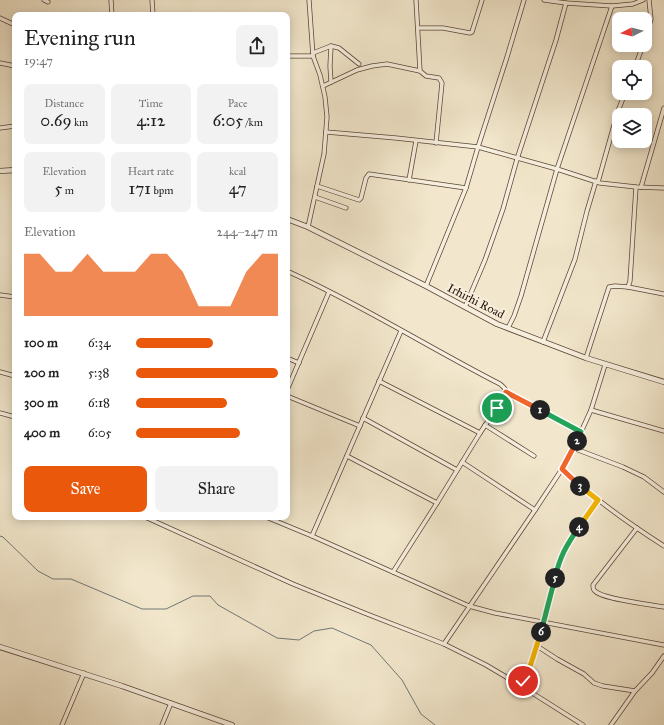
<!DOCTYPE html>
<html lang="en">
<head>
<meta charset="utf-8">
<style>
  :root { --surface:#fff; --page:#f2f2f2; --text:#202124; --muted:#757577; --accent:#ea580c }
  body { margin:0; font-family:"IM FELL Great Primer",serif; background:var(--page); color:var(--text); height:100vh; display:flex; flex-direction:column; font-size:15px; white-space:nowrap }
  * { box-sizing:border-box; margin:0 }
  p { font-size:13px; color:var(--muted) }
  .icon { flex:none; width:22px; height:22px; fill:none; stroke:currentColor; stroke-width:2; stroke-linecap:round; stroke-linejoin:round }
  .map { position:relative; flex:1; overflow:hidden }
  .side { position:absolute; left:12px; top:12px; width:278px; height:508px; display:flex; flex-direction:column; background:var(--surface); border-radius:8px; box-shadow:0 2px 10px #0003 }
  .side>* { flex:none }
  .needle { width:26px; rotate:264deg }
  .controls { position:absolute; left:612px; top:12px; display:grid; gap:8px }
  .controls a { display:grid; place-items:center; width:40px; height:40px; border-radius:8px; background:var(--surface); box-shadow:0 2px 10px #0003; font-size:20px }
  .pin { position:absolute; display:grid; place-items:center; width:34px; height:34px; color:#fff; margin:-17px; border:2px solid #fff; border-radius:50%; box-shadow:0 1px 4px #0007 }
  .km { position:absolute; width:20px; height:20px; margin:-10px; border-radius:50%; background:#222; color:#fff; font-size:11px; line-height:20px; text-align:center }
  .round { display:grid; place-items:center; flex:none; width:42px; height:42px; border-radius:8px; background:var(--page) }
  .head { display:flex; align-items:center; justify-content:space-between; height:68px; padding:0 12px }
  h1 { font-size:22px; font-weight:600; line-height:30px }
  .figures { display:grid; grid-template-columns:repeat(3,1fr); gap:6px; height:68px; padding:4px 12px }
  .figures div { display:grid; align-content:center; border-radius:8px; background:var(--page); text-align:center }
  .figures b { font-size:17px; font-weight:600 }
  .figures small { font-size:11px; font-weight:400 }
  .figures p { font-size:11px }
  .chart { height:112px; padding:8px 12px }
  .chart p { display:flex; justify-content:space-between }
  .chart svg { width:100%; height:72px; margin-top:4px; fill:var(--accent); opacity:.7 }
  .button { display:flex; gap:8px; margin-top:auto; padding:8px 12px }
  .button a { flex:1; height:46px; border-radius:8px; background:var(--accent); color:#fff; font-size:16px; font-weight:600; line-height:46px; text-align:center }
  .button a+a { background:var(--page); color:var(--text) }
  ul { padding:0 12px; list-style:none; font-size:13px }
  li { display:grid; grid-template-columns:64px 48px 1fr; align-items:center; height:30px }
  li i { height:10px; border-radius:5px; background:var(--accent) }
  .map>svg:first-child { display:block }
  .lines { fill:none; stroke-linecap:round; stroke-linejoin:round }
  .stream { stroke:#707876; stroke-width:1 }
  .minor-casing { stroke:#5b4638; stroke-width:5 }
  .tertiary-casing { stroke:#5b4638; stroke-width:6 }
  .minor { stroke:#f7efde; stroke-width:3.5 }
  .tertiary { stroke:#f7efde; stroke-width:4.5 }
  .split-1-casing { stroke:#fff; stroke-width:8 }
  .split-2-casing { stroke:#fff; stroke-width:8 }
  .split-3-casing { stroke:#fff; stroke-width:8 }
  .split-4-casing { stroke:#fff; stroke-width:8 }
  .split-5-casing { stroke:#fff; stroke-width:8 }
  .split-6-casing { stroke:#fff; stroke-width:8 }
  .split-7-casing { stroke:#fff; stroke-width:8 }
  .split-1 { stroke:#f0652b; stroke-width:5 }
  .split-2 { stroke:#22a559; stroke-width:5 }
  .split-3 { stroke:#f0652b; stroke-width:5 }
  .split-4 { stroke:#f5b400; stroke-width:5 }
  .split-5 { stroke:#22a559; stroke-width:5 }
  .split-6 { stroke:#22a559; stroke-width:5 }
  .split-7 { stroke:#f5b400; stroke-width:5 }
  .labels { text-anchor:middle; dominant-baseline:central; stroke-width:4; stroke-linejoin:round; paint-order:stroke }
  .street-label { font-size:12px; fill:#291006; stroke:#f7efde }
</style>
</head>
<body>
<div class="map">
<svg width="664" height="725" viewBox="0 0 664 725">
  <rect width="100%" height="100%" fill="#f2e7cc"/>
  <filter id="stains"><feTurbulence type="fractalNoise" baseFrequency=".005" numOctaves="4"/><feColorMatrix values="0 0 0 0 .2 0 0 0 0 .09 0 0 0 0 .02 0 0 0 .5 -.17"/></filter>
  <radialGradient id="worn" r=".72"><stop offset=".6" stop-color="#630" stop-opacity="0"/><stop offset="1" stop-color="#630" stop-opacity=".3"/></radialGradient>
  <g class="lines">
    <path class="stream" d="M 0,536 L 3,537 L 38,571 L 53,579 L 71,579 L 142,609 L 166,609 L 193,596 L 210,596 L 218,605 L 277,638 L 299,640 L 314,631 L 332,628 L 371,645 L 402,680 L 421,714 L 435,725"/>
    <defs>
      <g id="minor">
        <path d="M 44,0 L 48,2"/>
        <path d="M 111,0 L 112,15"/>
        <path d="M 152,0 L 153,15"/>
        <path d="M 416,0 L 420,71"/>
        <path d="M 544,0 L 566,3 L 612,6 L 633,4 L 643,0"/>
        <path d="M 0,18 L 15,25"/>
        <path d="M 418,28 L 443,28 L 470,33 L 472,32 L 482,0"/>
        <path d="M 645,39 L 651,19 L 649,0"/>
        <path d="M 331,46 L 330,66 L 331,82"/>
        <path d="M 313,53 L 331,46 L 339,48 L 359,64"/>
        <path d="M 287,56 L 313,56"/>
        <path d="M 0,63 L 15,66"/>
        <path d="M 635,67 L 643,45"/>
        <path d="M 323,86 L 357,70 L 372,66 L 387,64 L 420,71 L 426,76 L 439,78 L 442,83 L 436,143"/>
        <path d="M 0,128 L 15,126"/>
        <path d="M 326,132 L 396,138 L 478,147 L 557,169 L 600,183 L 636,187 L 664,188"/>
        <path d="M 409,180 L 416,141"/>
        <path d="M 598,182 L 618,111 L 625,93"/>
        <path d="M 317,186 L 359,200 L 361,198 L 366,178 L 369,174 L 466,188"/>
        <path d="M 641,187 L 664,108"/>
        <path d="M 315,197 L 346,208"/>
        <path d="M 308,227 L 324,154 L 327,117 L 325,97 L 320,75 L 313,56 L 309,0"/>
        <path d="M 287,271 C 360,304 428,347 500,384 C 506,389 507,390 504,397 L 480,433 L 437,503 L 393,572"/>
        <path d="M 426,286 L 466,188 L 478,147 L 507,57 L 524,0"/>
        <path d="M 628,287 L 664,294"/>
        <path d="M 0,295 L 15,297"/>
        <path d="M 465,307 L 485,260 L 503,209 L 517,159 L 556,40 L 566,3"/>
        <path d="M 508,328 L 514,316 L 521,296 L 557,169 L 612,6"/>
        <path d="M 543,342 L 575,259 L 587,211 L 596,181"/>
        <path d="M 287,358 L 299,363"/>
        <path d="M 586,358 L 609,287 L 615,286 L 628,287 L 630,281 L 636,187"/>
        <path d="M 0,372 L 15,376"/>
        <path d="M 379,381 L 480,433"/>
        <path d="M 287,390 L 329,292"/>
        <path d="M 506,392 L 581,432"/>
        <path d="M 287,396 L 360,426"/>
        <path d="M 591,410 L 664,431"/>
        <path d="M 0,413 L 15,417"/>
        <path d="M 363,418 L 457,470"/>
        <path d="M 485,425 L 534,456"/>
        <path d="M 573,448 L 623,467 L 644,477 L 664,492"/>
        <path d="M 347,456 L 437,503"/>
        <path d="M 462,462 L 535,510"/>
        <path d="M 562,469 C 593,498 628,523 664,546"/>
        <path d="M 145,517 L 293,584 L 367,614 L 444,644 L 486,665 L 518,684 L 583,725"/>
        <path d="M 266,517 L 312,536 L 469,606 L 495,613 L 664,645"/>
        <path d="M 637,528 L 593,585 C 593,587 593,590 595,591 C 602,599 652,605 664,607"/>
        <path d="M 312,536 L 401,331"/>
        <path d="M 544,623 L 550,600 L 559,560 L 566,546 L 598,500"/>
        <path d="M 444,644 L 535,510 L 562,469 L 581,432 L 591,410 L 605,365"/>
        <path d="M 537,646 L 557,659 L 584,674 L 594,683 L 603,686 L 635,691"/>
        <path d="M 518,684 L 524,680 L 528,673 L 544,623"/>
        <path d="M 62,725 L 84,673"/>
        <path d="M 162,725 L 171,703"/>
        <path d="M 611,725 L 635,691 L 652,673 L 664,656"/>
      </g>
      <g id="tertiary">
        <path d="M 0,171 L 15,170"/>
        <path d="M 287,219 L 308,227 L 426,286 L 497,324 L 586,358 L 664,382"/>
        <path d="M 0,647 L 122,686 L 232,725"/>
      </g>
    </defs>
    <use href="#minor" class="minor-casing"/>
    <use href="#tertiary" class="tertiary-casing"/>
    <use href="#minor" class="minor"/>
    <use href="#tertiary" class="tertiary"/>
  </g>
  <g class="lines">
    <defs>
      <path id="split-1" d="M 497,408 L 506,392 L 540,410"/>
      <path id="split-2" d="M 540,410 L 581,432 L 577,441"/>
      <path id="split-3" d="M 577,441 L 562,469 L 580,486"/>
      <path id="split-4" d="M 579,527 L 598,500 L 580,486"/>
      <path id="split-5" d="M 555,578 C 560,556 566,546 579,527"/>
      <path id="split-6" d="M 541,632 L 555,578"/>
      <path id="split-7" d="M 523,681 L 528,673 L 541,632"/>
    </defs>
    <use href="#split-1" class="split-1-casing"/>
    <use href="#split-2" class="split-2-casing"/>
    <use href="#split-3" class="split-3-casing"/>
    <use href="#split-4" class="split-4-casing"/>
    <use href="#split-5" class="split-5-casing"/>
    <use href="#split-6" class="split-6-casing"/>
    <use href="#split-7" class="split-7-casing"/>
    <use href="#split-1" class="split-1"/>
    <use href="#split-2" class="split-2"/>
    <use href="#split-3" class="split-3"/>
    <use href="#split-4" class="split-4"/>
    <use href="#split-5" class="split-5"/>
    <use href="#split-6" class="split-6"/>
    <use href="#split-7" class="split-7"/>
  </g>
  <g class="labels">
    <g class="street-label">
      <text transform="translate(476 301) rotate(27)">Irhirhi Road</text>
    </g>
  </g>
  <rect width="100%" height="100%" filter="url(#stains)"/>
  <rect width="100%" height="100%" fill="url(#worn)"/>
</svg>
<div class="controls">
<a><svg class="needle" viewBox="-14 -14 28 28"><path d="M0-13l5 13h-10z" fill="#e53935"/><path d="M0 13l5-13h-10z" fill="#757577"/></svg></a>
<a><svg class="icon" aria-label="locate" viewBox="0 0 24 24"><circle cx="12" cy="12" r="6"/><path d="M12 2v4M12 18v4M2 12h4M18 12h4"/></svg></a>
<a><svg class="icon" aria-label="layers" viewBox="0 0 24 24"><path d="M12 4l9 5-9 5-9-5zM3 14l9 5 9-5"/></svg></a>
</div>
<div class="pin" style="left:497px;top:408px;background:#1e9e55"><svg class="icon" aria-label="arrive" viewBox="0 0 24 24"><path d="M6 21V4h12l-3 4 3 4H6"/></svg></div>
<div class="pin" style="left:523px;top:681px;background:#d93025"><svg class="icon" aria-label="check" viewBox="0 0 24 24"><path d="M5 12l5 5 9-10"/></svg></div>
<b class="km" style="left:540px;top:410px">1</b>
<b class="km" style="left:577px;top:441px">2</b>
<b class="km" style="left:580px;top:486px">3</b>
<b class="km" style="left:579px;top:527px">4</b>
<b class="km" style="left:555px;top:578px">5</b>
<b class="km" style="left:541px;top:632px">6</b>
<section class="side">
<div class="head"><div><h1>Evening run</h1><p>19:47</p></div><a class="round"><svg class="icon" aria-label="share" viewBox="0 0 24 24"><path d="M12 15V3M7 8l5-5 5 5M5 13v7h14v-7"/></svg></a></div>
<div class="figures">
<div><p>Distance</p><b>0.69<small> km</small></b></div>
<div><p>Time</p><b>4:12</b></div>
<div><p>Pace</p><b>6:05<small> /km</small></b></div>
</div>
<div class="figures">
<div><p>Elevation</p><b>5<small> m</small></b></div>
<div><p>Heart rate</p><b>171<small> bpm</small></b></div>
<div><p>kcal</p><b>47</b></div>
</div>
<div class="chart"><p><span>Elevation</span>244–247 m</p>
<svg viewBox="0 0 160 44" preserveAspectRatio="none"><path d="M0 44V6L10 6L20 17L30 17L40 6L50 17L60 17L70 17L80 6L90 6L100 17L110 38L120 38L130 38L140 17L150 6L160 6V44z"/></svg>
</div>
<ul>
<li><b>100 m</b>6:34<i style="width:54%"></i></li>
<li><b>200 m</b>5:38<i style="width:100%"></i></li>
<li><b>300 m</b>6:18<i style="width:64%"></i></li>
<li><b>400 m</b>6:05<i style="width:73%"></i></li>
</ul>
<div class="button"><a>Save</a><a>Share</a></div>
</section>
</div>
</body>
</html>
